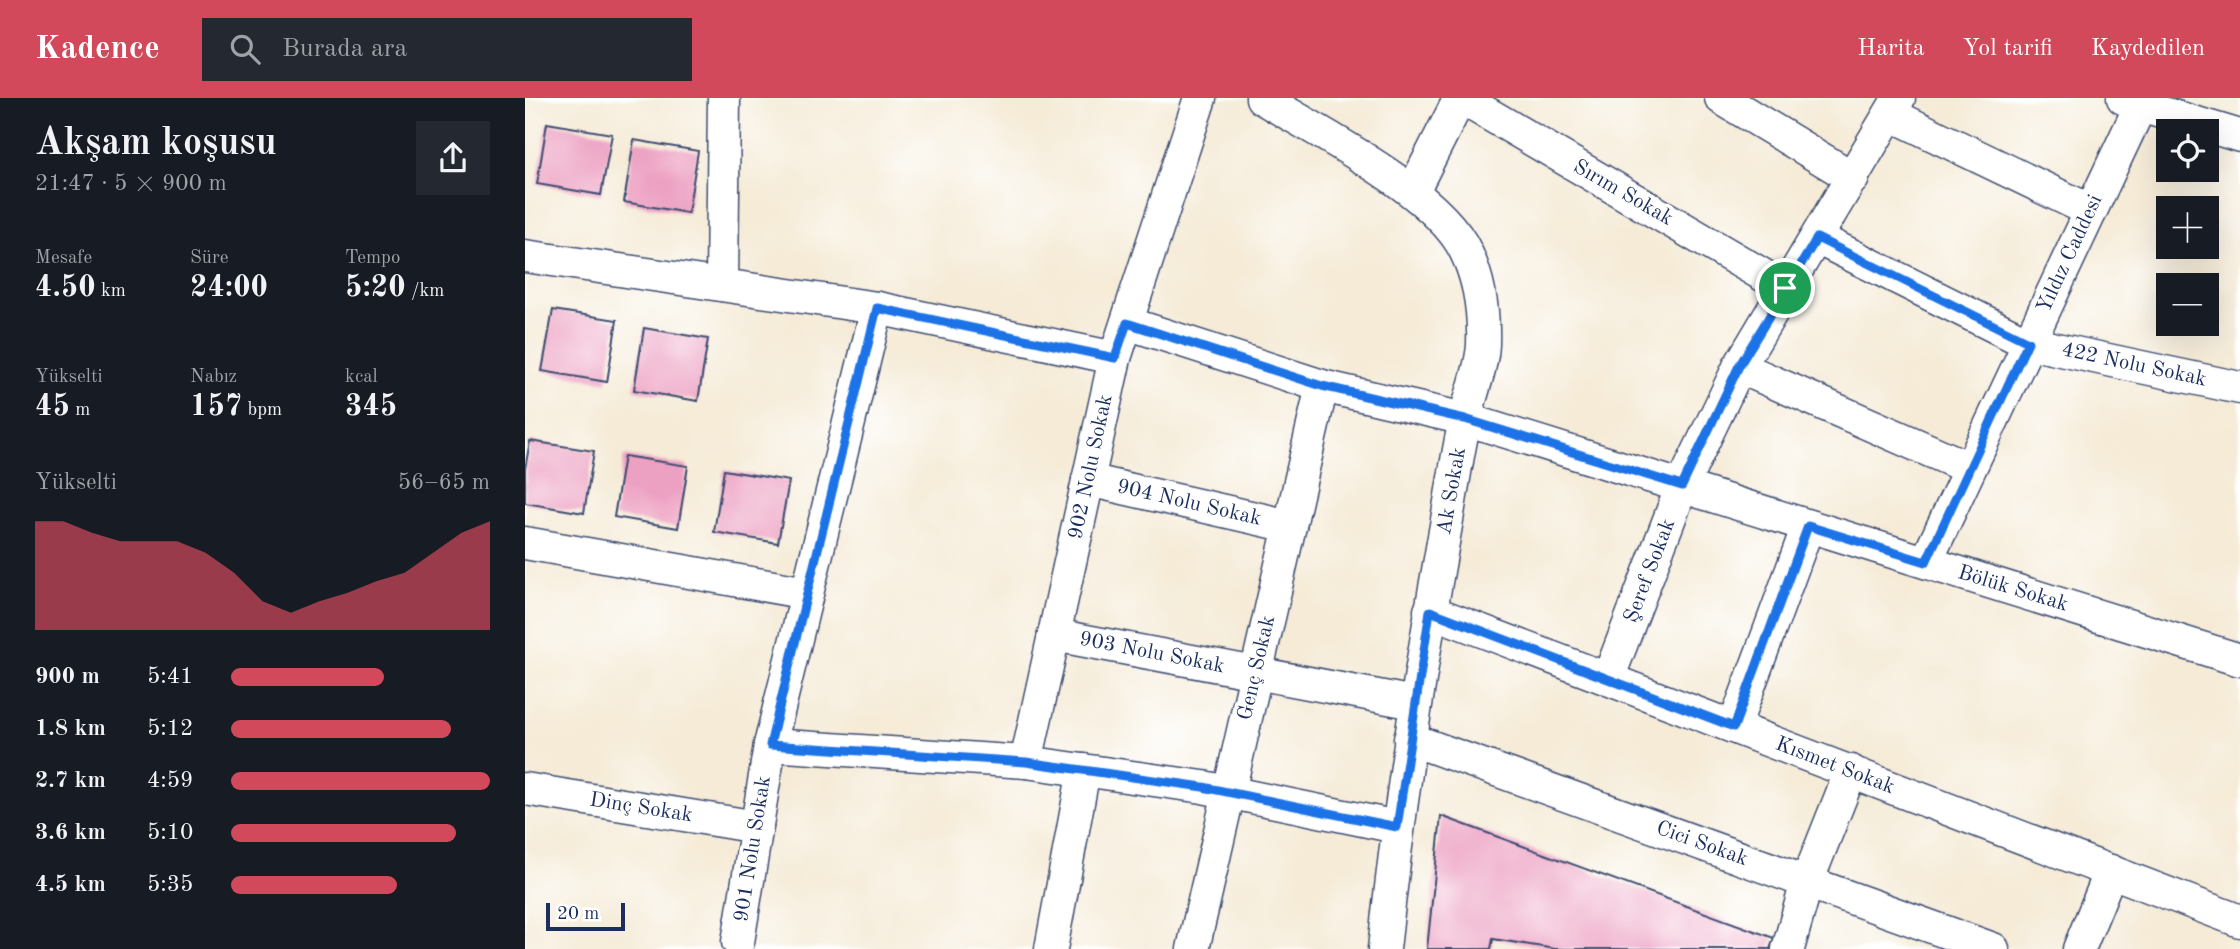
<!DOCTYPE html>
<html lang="tr">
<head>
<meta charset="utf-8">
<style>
  :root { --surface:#171b24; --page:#242831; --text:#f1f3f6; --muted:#9ea1a6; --accent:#d1495b }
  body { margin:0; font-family:"Old Standard TT",serif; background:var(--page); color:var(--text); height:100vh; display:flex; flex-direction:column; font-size:26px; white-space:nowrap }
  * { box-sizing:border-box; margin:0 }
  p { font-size:23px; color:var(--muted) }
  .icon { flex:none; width:38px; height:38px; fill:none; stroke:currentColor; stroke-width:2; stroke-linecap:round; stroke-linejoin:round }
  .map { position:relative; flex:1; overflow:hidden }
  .panel { display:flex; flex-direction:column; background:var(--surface); width:525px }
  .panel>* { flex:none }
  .tools { position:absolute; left:1631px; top:21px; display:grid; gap:14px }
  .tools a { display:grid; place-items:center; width:63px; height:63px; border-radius:0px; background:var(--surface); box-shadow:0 7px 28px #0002; font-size:35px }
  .scale { position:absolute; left:21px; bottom:18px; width:79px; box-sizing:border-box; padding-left:7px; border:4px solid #1b2f5e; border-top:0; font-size:19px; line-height:24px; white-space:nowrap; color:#1b2f5e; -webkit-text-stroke:5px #fff; paint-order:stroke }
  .pin { position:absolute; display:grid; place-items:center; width:60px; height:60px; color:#fff; margin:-30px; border:4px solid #fff; border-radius:50%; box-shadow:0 2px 7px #0007 }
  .round { display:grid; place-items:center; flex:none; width:74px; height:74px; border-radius:0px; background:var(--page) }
  .overview { display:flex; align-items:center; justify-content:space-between; height:119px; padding:0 35px }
  h1 { font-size:38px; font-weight:600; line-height:52px }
  .stats { display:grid; grid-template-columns:repeat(3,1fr); gap:10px; height:119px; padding:7px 35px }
  .stats div { display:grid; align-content:center }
  .stats b { font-size:30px; font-weight:600 }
  .stats small { font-size:19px; font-weight:400 }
  .stats p { font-size:19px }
  .chart { height:196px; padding:14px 35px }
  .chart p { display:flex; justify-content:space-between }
  .chart svg { width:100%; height:126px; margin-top:7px; fill:var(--accent); opacity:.7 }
  ul { padding:0 35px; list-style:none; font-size:23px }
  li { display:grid; grid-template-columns:112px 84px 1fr; align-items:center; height:52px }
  li i { height:18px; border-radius:9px; background:var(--accent) }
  header { display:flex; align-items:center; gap:42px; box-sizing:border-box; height:98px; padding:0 35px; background:var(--accent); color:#fff }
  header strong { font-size:33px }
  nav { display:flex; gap:38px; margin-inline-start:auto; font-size:24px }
  .search { width:490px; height:63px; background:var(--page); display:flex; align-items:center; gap:18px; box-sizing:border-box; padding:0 24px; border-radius:0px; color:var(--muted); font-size:26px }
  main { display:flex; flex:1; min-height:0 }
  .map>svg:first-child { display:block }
  .building { fill:#eda1c2 }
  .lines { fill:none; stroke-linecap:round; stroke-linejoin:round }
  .minor-casing { stroke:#3c4b70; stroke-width:35 }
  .minor { stroke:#fff; stroke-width:32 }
  .route-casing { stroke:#fff; stroke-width:14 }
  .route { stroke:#1a73e8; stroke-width:9 }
  .labels { text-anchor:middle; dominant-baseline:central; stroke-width:7; stroke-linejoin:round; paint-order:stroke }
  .street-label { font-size:21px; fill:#1b2f5e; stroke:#fff }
</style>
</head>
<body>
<header>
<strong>Kadence</strong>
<div class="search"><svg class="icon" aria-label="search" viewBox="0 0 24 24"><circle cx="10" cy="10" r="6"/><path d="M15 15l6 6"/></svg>Burada ara</div>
<nav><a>Harita</a><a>Yol tarifi</a><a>Kaydedilen</a></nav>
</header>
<main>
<section class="panel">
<div class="overview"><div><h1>Akşam koşusu</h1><p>21:47 · 5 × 900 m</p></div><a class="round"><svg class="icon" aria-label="share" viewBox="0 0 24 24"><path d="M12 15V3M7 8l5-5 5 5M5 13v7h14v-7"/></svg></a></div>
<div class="stats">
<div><p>Mesafe</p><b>4.50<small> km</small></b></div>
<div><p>Süre</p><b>24:00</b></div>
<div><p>Tempo</p><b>5:20<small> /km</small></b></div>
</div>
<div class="stats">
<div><p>Yükselti</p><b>45<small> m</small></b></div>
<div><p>Nabız</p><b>157<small> bpm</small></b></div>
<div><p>kcal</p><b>345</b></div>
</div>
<div class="chart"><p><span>Yükselti</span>56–65 m</p>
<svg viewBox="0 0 160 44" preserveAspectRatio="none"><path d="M0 44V6L10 6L20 10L30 13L40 13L50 13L60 17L70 24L80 34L90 38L100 34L110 31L120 27L130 24L140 17L150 10L160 6V44z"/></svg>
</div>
<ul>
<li><b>900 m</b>5:41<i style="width:59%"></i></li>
<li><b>1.8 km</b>5:12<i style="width:85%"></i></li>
<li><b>2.7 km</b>4:59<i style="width:100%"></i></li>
<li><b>3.6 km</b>5:10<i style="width:87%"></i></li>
<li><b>4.5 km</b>5:35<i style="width:64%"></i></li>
</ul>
</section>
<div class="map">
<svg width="1715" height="851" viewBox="0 0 1715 851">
  <rect width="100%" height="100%" fill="#fff"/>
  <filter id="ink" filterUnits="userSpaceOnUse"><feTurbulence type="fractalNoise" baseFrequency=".0143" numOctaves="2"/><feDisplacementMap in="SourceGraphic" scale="14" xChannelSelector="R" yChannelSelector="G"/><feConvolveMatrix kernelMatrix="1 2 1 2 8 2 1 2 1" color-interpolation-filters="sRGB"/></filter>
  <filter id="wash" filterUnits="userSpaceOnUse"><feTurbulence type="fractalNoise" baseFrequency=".00686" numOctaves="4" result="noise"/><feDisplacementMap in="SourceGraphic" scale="28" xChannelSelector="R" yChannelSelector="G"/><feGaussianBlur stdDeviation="1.57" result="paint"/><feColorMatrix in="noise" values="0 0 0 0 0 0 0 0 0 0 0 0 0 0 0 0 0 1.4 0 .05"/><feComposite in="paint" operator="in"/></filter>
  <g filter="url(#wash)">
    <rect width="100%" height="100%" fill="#f5ebd7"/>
    <g id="blocks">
      <g class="building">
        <path d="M 22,25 L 87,36 L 76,97 L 12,86 Z"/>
        <path d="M 109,42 L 173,53 L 163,115 L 99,104 Z"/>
        <path d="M 28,212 L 92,222 L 82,284 L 17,273 Z"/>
        <path d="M 119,230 L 183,241 L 173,303 L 109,292 Z"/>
        <path d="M 5,343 L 69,353 L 59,415 L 0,405 L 0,371 Z"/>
        <path d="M 99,358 L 163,368 L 153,430 L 89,419 Z"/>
        <path d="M 199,372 L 264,383 L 253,445 L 189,434 Z"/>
        <path d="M 916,718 L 1249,840 L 1245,851 L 1030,851 L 968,841 L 966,851 L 902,851 Z"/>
      </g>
    </g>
  </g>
  <g filter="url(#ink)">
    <use href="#blocks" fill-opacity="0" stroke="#3c4b70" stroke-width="2"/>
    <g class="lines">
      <defs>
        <g id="minor">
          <path d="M 737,0 C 794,35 913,94 941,154 C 955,183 959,214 958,246 C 957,270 946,295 941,318 C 932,356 927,395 920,433 C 895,572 874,710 859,851"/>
          <path d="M 936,0 L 1260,190"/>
          <path d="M 1196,0 L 1328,80"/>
          <path d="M 1598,0 L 1615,8 L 1715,38"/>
          <path d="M 1365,16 L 1566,113"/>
          <path d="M 888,93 L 935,0"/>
          <path d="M 1292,140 L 1503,245 L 1715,290"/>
          <path d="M 0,158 L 352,210 L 590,260"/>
          <path d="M 197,187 L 199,0"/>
          <path d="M 602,225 L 797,288 L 940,321 L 1715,562"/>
          <path d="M 1214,269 L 1444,370"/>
          <path d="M 563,382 L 765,428"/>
          <path d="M 0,445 L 282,495"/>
          <path d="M 1401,464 L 1619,0"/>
          <path d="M 905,513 L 1715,823"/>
          <path d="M 529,537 L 890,605"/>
          <path d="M 1083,581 L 1157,388 L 1214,269 L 1374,0"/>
          <path d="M 1209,629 L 1283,428"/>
          <path d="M 885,641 L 1468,851"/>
          <path d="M 245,647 L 501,664 L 678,689 L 872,729"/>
          <path d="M 501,664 L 590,260 L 675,0"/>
          <path d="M 0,691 L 232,729"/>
          <path d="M 213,844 L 245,647 L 352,210"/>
          <path d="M 526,851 L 559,672"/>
          <path d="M 668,851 L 797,288"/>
          <path d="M 1263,851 L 1282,784 L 1326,673"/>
          <path d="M 1554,851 L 1586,773"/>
        </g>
      </defs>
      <use href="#minor" class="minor-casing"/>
      <use href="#minor" class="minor"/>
    </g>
  </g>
  <g class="lines" filter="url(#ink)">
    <defs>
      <path id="route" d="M 1292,140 L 1503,244 L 1401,464 L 1283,428 L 1209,629 L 905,513 L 872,729 L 678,689 L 501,664 L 245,647 L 352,210 L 590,260 L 602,225 L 797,288 L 940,321 L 1157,388 L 1214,268 Z"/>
    </defs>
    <use href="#route" class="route-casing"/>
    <use href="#route" class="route"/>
  </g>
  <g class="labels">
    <g class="street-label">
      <text transform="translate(1098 95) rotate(30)">Sırım Sokak</text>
      <text transform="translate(1545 156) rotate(-65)">Yıldız Caddesi</text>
      <text transform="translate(1609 267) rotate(12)">422 Nolu Sokak</text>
      <text transform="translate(566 369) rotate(-78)">902 Nolu Sokak</text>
      <text transform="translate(927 393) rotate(-80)">Ak Sokak</text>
      <text transform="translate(664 405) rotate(13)">904 Nolu Sokak</text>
      <text transform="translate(1125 473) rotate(-69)">Şeref Sokak</text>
      <text transform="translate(1488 491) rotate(17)">Bölük Sokak</text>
      <text transform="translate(627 555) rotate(11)">903 Nolu Sokak</text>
      <text transform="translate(732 570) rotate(-77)">Genç Sokak</text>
      <text transform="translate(1310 668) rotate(21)">Kısmet Sokak</text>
      <text transform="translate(116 710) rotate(9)">Dinç Sokak</text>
      <text transform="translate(1177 746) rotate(20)">Cici Sokak</text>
      <text transform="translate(228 751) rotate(-81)">901 Nolu Sokak</text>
    </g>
  </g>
</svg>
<div class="tools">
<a><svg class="icon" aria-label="locate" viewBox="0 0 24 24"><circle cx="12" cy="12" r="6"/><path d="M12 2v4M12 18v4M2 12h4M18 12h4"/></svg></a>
<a>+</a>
<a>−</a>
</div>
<div class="scale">20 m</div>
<div class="pin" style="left:1260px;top:190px;background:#1e9e55"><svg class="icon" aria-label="arrive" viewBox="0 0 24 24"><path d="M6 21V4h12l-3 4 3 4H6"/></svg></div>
</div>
</main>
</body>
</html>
